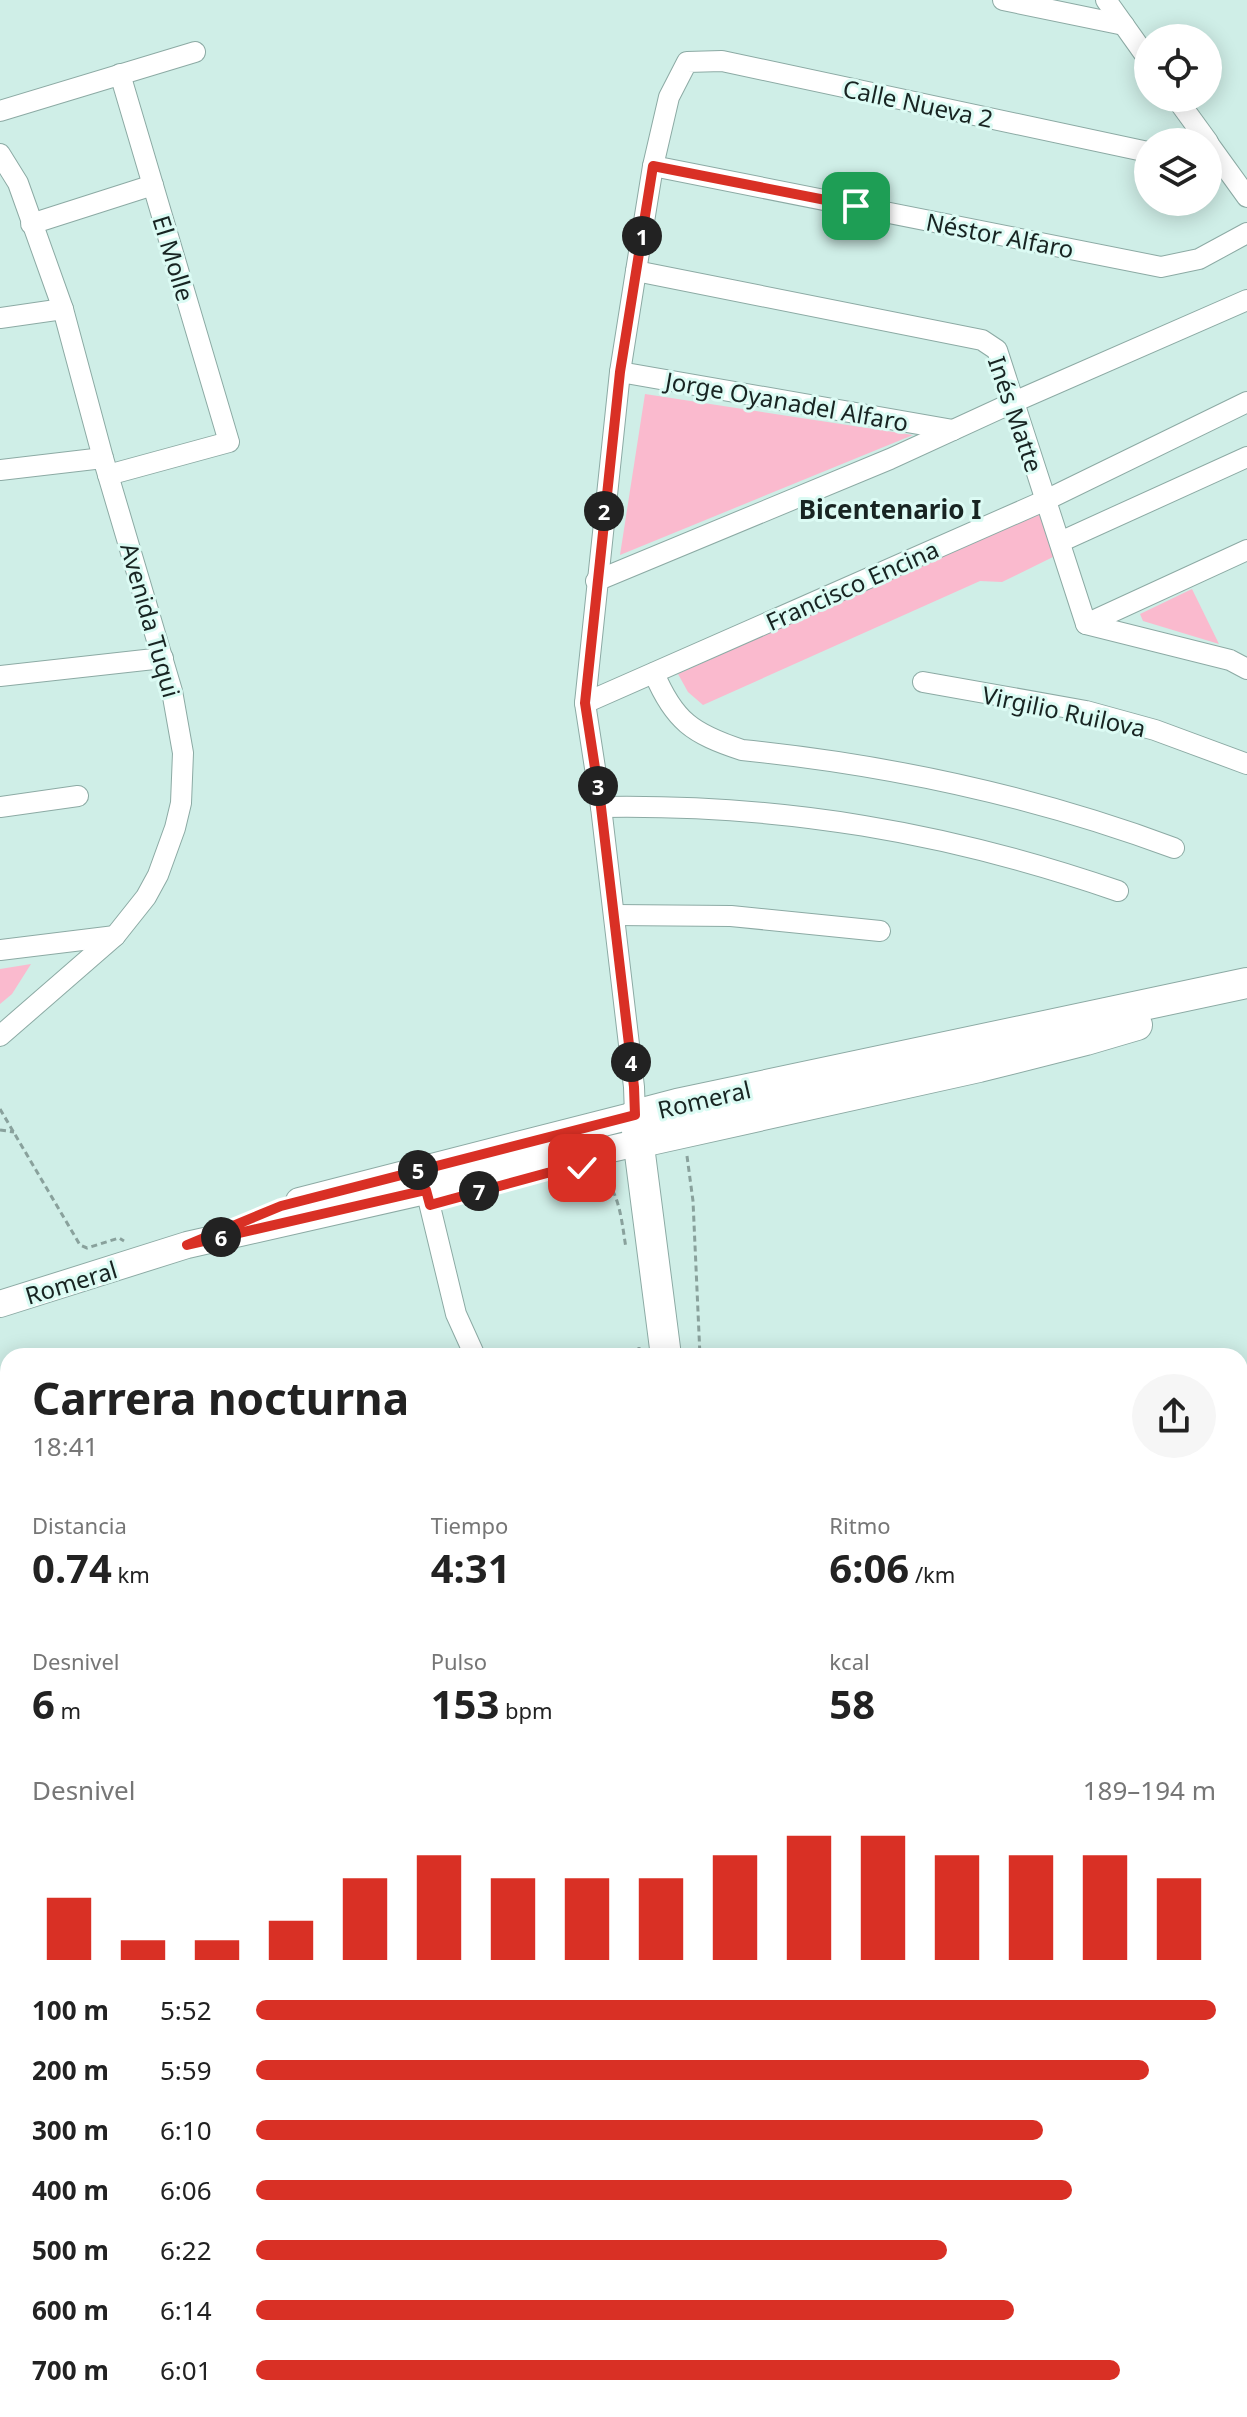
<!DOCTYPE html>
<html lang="es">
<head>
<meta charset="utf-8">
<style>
  :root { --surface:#fff; --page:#f6f6f6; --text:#222; --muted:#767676; --accent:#d93025 }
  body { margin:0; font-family:"Noto Sans",sans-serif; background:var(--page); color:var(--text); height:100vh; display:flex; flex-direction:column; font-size:30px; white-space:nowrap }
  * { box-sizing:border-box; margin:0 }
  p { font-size:26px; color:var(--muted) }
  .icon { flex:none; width:44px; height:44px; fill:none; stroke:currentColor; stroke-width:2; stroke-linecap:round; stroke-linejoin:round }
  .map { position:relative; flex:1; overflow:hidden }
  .sheet { position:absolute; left:0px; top:1348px; width:1248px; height:1070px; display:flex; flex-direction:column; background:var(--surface); border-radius:24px 24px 0 0; box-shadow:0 4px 20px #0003 }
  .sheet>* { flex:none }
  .tools { position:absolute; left:1134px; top:24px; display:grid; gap:16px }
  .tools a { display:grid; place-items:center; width:88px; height:88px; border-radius:50%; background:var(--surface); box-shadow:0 4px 20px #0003; font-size:40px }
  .pin { position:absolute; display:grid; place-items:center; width:68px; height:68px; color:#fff; margin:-34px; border-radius:16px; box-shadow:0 4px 12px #0006 }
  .km { position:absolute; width:40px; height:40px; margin:-20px; border-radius:50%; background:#222; color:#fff; font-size:22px; line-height:40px; text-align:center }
  .round { display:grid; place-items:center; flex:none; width:84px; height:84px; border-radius:42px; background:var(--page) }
  .headline { display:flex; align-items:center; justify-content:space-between; height:136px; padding:0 32px }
  h1 { font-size:44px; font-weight:700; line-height:60px }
  .metrics { display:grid; grid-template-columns:repeat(3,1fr); gap:12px; height:136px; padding:8px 32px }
  .metrics div { display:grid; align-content:center }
  .metrics b { font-size:40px; font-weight:700 }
  .metrics small { font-size:22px; font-weight:400 }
  .metrics p { font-size:22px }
  .chart { height:224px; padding:16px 32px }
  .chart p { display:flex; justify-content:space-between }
  .chart svg { width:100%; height:144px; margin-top:8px; stroke:var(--accent); stroke-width:6 }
  ul { padding:0 32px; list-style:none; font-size:26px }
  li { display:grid; grid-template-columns:128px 96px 1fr; align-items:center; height:60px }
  li i { height:20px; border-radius:10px; background:var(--accent) }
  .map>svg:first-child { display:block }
  .green { fill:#fabace }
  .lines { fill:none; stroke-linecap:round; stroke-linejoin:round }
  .canal { stroke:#51bba9; stroke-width:20 }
  .minor-casing { stroke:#8caaa4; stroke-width:22 }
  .major-casing { stroke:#8caaa4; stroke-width:28 }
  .highway-casing { stroke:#8caaa4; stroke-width:32 }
  .path { stroke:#89a19c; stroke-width:3; stroke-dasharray:6 4; stroke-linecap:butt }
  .minor { stroke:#fff; stroke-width:20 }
  .major { stroke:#fff; stroke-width:26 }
  .highway { stroke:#fff; stroke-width:30 }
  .route-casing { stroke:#fff; stroke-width:16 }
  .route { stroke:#d93025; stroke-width:10 }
  .labels { text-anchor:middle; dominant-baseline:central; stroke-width:6; stroke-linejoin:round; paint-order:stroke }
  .street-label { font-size:24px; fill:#182422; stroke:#dcfbf4 }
  .neighbourhood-label { font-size:26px; font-weight:bold; fill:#182422; stroke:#dcfbf4 }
</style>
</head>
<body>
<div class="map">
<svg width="1247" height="2417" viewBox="0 0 1247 2417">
  <rect width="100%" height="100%" fill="#cfeee7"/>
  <g class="green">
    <path d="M 645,394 L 913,435 L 620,555 Z"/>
    <path d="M 1039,510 L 1055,556 L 1002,582 L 980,581 L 703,705 L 688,692 L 678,674 Z"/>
    <path d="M 1192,589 L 1219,644 L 1143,621 L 1140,614 Z"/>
    <path d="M 31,964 L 12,994 L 0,1004 L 0,969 Z"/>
    <path d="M 1240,1531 L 1247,1534 L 1247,1557 L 1240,1594 Z"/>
    <path d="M 1247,2207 L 1247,2417 L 681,2417 L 714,2410 L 1240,2410 L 1240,2210 Z"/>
  </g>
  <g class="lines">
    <g class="canal">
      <path d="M 1240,2124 L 1247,2104"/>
      <path d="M 653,2417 L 687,2410"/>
    </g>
    <defs>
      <g id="minor">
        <path d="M 1003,0 L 1124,25"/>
        <path d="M 1106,0 L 1148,59"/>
        <path d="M 1176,98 L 1208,142"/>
        <path d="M 0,111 L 195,52"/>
        <path d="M 1208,143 L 1247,197"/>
        <path d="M 0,154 L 18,183 L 63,309 L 103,458 L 172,691 L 183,753 L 181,803 L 175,828 L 158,875 L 146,897 L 115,936 L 0,1036"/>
        <path d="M 653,166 L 1161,267 L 1199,259 L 1247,233"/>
        <path d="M 31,224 L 153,185"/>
        <path d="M 636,271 L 982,340 L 997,350 L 1086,624 L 1230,660 L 1247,669"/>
        <path d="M 0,318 L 63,309"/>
        <path d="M 620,372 L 953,430"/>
        <path d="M 0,470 L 103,458"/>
        <path d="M 108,475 L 229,442 L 120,74"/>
        <path d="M 1060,542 L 1247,457"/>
        <path d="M 596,581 L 890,459 L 1014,402 L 1247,300"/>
        <path d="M 1086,624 L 1247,550"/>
        <path d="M 654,673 C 674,721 693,734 742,750 C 891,765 1034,796 1174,848"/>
        <path d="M 0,676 L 163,658"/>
        <path d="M 923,682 L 1086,711 L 1155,730 L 1247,764"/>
        <path d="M 585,703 L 1046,500 L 1247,402"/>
        <path d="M 0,807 L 78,796"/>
        <path d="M 601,807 C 782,804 947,832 1118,891"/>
        <path d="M 614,915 L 731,916 L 880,931"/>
        <path d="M 0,950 L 115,936"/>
        <path d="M 635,1115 L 634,1087 L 601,807 L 585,703 L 620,372 L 636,271 L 653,166 L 669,97 L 687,62 L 722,61 L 1148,152"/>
        <path d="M 426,1190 L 456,1314 L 475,1356"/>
        <path d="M 1240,1483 L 1247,1485"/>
        <path d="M 0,1782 L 8,1781"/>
        <path d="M 1240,1933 L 1247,1925"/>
      </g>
      <g id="major">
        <path d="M 299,1201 L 635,1115"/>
        <path d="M 0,1304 L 187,1245 L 637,1143"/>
        <path d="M 0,2092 L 8,2092"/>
        <path d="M 1240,2138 L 1247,2138"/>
      </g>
      <g id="highway">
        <path d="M 637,1143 L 979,1067 L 1086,1040 L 1137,1025"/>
        <path d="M 666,1356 L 635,1115 L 677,1104 L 1247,983"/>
        <path d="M 517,2417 L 519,2410"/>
      </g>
    </defs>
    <use href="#minor" class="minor-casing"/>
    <use href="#major" class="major-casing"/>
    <use href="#highway" class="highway-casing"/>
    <g class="path">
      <path d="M 0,1109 L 80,1245 L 87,1248 L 119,1238 L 124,1241"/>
      <path d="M 0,1130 L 14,1132"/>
      <path d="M 687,1156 L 693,1201 L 700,1356"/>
      <path d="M 600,1175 C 620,1189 622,1225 626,1248"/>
      <path d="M 639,1347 L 639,1356"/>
      <path d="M 584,2417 L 587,2410"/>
    </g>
    <use href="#minor" class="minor"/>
    <use href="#major" class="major"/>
    <use href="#highway" class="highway"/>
  </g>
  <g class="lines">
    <defs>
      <path id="route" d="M 582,1168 L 547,1173 L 430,1205 L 426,1190 L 187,1245 L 281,1206 L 635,1115 L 634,1087 L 601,807 L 585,703 L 620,372 L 653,166 L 856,206"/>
    </defs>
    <use href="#route" class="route-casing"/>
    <use href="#route" class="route"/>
  </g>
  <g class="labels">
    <g class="street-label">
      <text transform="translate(918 103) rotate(12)">Calle Nueva 2</text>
      <text transform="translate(1000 235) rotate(11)">Néstor Alfaro</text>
      <text transform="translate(174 258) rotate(73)">El Molle</text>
      <text transform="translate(787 401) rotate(10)">Jorge Oyanadel Alfaro</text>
      <text transform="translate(1016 414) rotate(71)">Inés Matte</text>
      <text transform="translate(852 585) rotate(-24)">Francisco Encina</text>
      <text transform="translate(151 620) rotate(74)">Avenida Tuqui</text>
      <text transform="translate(1064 711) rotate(12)">Virgilio Ruilova</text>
      <text transform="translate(704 1099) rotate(-13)">Romeral</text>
      <text transform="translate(71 1282) rotate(-17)">Romeral</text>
    </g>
    <g class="neighbourhood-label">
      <text x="890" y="509">Bicentenario I</text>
    </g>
  </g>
</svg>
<div class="tools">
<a><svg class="icon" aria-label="locate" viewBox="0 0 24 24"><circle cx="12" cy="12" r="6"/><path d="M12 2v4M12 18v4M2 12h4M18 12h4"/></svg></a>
<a><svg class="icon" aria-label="layers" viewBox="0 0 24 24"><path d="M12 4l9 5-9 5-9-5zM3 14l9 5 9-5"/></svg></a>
</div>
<div class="pin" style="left:856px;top:206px;background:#1e9e55"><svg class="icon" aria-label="arrive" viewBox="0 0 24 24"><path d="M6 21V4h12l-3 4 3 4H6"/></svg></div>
<div class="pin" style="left:582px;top:1168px;background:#d93025"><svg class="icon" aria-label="check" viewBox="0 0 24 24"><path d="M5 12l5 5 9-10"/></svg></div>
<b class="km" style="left:642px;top:236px">1</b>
<b class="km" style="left:604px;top:511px">2</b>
<b class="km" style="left:598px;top:786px">3</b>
<b class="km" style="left:631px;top:1062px">4</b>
<b class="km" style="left:418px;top:1170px">5</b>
<b class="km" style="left:221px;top:1237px">6</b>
<b class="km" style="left:479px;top:1191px">7</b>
<section class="sheet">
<div class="headline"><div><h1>Carrera nocturna</h1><p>18:41</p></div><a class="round"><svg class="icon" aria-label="share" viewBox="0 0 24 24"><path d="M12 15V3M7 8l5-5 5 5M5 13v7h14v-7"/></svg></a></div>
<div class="metrics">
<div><p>Distancia</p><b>0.74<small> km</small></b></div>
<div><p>Tiempo</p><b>4:31</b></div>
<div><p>Ritmo</p><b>6:06<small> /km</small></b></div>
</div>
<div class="metrics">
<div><p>Desnivel</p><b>6<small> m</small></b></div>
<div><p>Pulso</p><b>153<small> bpm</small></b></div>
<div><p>kcal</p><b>58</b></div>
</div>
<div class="chart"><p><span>Desnivel</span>189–194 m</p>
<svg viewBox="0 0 160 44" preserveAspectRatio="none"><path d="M5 44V25M15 44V38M25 44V38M35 44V32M45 44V19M55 44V12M65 44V19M75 44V19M85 44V19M95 44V12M105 44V6M115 44V6M125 44V12M135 44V12M145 44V12M155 44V19"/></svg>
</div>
<ul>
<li><b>100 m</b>5:52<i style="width:100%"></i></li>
<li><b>200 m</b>5:59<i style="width:93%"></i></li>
<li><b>300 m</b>6:10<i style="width:82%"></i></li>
<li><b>400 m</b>6:06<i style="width:85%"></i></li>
<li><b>500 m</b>6:22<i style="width:72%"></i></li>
<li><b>600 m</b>6:14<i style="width:79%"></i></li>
<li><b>700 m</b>6:01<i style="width:90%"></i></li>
</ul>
</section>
</div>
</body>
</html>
